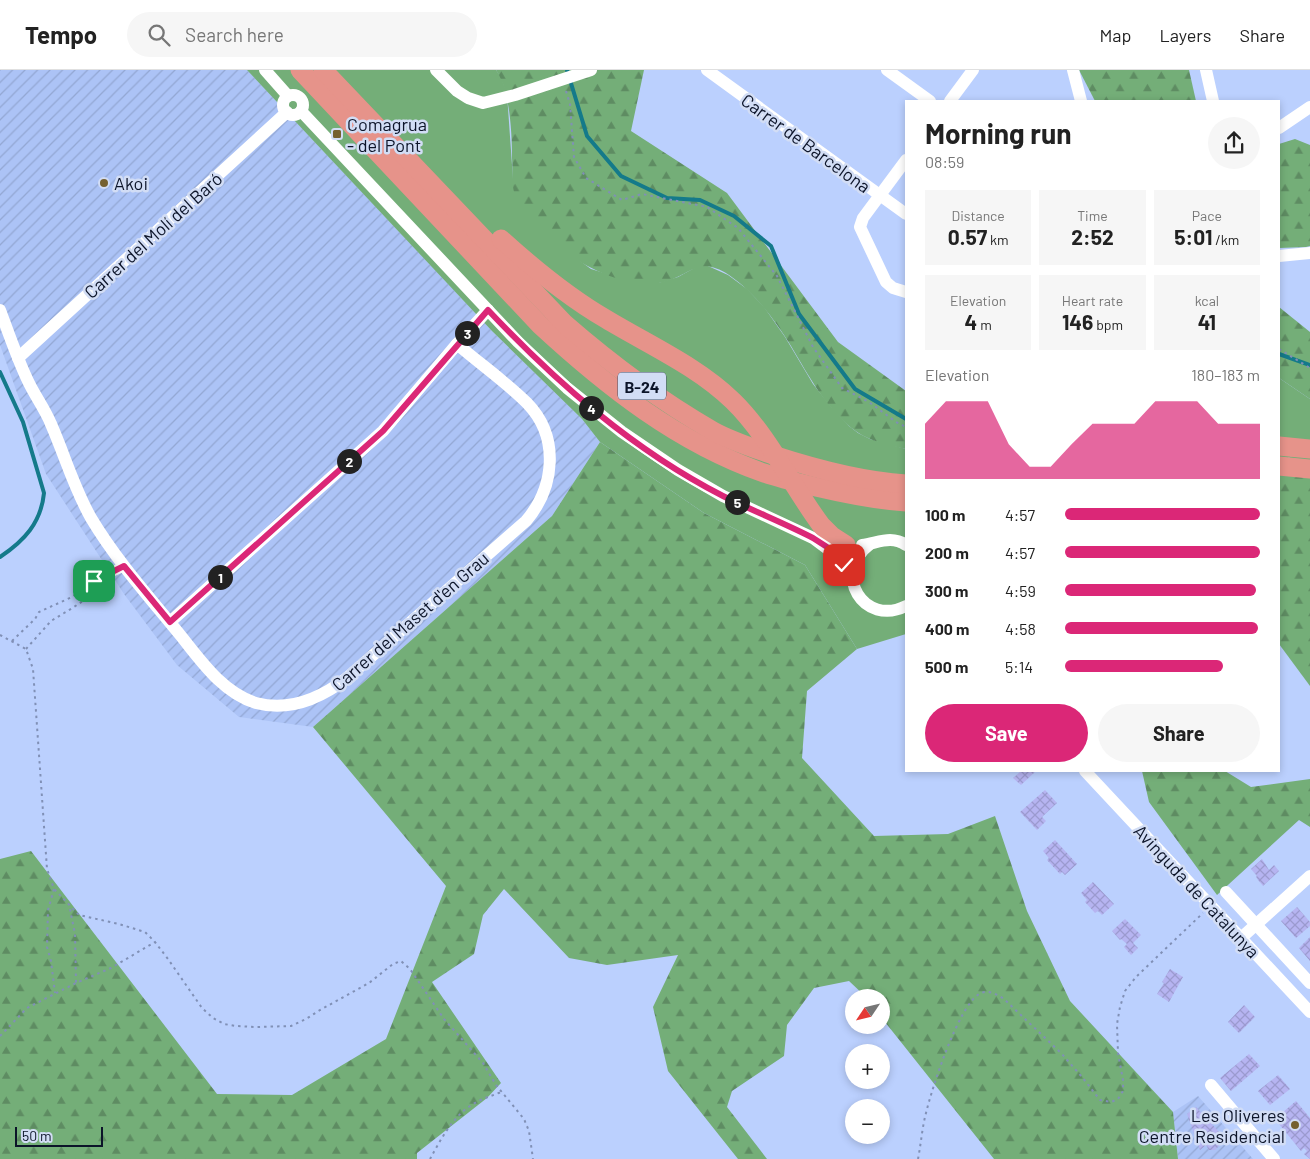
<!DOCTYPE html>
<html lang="en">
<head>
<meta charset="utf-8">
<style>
  :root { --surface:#fff; --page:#f6f6f6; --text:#222; --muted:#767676; --line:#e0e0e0; --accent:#db2777 }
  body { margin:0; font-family:Barlow,sans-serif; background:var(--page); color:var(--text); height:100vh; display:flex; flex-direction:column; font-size:19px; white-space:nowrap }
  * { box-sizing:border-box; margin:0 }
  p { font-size:16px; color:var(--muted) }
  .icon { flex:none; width:28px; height:28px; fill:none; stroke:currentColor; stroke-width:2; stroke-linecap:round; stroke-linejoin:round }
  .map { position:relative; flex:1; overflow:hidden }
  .drawer { position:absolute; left:905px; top:30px; width:375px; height:672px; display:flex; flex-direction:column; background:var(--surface); border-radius:0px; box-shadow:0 2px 8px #0003 }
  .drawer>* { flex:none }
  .needle { width:32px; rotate:235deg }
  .fabs { position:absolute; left:845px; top:919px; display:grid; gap:10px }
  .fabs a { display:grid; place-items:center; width:45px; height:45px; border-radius:50%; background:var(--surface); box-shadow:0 2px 8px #0003; font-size:25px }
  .scale { position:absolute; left:15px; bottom:12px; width:88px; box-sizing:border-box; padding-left:5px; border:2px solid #0c1429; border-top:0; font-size:14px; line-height:18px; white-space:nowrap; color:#0c1429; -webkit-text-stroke:4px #d2ddf5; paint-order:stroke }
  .pin { position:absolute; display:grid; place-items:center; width:42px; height:42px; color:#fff; margin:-21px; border-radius:10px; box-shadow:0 2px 8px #0006 }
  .km { position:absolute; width:25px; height:25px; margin:-12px; border-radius:50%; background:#222; color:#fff; font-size:14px; line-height:25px; text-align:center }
  .round { display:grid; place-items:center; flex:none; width:52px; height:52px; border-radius:26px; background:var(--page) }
  .overview { display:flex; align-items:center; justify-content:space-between; height:85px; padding:0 20px }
  h1 { font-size:28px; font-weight:700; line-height:38px }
  .stats { display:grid; grid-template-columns:repeat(3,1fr); gap:8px; height:85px; padding:5px 20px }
  .stats div { display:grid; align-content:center; border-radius:0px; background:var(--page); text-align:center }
  .stats b { font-size:21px; font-weight:700 }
  .stats small { font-size:14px; font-weight:400 }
  .stats p { font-size:14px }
  .chart { height:140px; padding:10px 20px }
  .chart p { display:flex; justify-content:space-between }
  .chart svg { width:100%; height:90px; margin-top:5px; fill:var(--accent); opacity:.7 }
  .action { display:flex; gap:10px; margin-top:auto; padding:10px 20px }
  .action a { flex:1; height:58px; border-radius:30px; background:var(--accent); color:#fff; font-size:20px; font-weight:700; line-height:58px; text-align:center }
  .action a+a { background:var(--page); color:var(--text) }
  ul { padding:0 20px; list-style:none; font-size:16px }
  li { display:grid; grid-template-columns:80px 60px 1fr; align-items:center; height:38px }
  li i { height:12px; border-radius:6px; background:var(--accent) }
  header { display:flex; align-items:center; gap:30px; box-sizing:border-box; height:70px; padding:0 25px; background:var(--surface); border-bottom:1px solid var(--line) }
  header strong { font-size:24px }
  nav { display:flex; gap:28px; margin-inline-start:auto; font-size:18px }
  .search { width:350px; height:45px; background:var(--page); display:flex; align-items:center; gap:12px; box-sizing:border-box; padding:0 18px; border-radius:28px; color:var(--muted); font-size:19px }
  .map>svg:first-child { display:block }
  .industrial { fill:url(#industrial-furrows) }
  .green { fill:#74ae78 }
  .forest { fill:url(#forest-firs) }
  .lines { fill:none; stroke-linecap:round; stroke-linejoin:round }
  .stream { stroke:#147a8a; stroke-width:4 }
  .building { fill:url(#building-cross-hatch) }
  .path { stroke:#8090b6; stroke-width:2; stroke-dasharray:2.5 4; stroke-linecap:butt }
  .minor { stroke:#fff; stroke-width:12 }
  .highway { stroke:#e6938a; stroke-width:19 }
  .route-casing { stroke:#fff; stroke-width:10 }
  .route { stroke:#db2777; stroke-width:6 }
  .poi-dot { fill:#75602f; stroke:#d2ddf5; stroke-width:2 }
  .labels { text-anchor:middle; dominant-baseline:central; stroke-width:5; stroke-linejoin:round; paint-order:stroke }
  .shield { fill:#d2ddf5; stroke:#475066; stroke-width:1 }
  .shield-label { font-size:16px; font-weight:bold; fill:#0c1429 }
  .poi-label { font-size:18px; fill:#0c1429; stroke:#d2ddf5; text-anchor:start }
  .street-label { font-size:18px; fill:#0c1429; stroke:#d2ddf5 }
</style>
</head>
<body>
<header>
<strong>Tempo</strong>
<div class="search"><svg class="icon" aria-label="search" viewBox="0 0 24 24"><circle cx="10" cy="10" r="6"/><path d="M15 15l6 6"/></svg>Search here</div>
<nav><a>Map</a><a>Layers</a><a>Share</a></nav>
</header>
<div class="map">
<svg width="1310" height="1089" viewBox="0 0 1310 1089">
  <defs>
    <pattern id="industrial-furrows" width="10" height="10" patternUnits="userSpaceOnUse" patternTransform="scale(1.25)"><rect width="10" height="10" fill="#acc3f6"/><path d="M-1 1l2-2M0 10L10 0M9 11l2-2" fill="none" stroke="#93a7d3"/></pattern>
    <pattern id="forest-firs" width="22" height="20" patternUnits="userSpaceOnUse" patternTransform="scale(1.25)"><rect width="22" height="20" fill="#74ae78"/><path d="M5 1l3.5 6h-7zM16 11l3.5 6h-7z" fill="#5e8c62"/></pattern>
    <pattern id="building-cross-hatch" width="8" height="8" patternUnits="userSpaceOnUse" patternTransform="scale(1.25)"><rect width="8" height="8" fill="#b6b4f1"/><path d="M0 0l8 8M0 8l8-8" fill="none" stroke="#9b9acf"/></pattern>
  </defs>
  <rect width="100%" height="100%" fill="#bbd0fe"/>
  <g class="industrial">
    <path d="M 0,0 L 247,0 L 492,261 L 582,349 L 600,372 L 552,446 L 313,657 L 239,647 L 177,595 L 124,524 L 46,404 L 0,275 Z"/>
    <path d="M 1198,1026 L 1253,1089 L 1178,1089 L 1173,1042 Z"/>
  </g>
  <g class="green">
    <path d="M 247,0 L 496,0 L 501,7 L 507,24 L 513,109 L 549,168 L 591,199 L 624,209 L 658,213 L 678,207 L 698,196 L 708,196 L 728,205 L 747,219 L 764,237 L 785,267 L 813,314 L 832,338 L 849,356 L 858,363 L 870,369 L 906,379 L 906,564 L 857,579 L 805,495 L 704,443 L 600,372 L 582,349 L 492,261 Z"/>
    <path d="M 1279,308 L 1310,329 L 1310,378 L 1279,392 Z"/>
  </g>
  <g class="forest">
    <path d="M 496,0 L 644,0 L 631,61 L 727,123 L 838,272 L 906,321 L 906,379 C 890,376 870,371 857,362 C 827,341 809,306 791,276 C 775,250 754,222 729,205 C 697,184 689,208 659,213 C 619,219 565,188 539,159 C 531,150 519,137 515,125 C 511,114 513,100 512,88 C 512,63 510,20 496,0 Z"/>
    <path d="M 1079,0 L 1189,0 L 1196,31 L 1095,31 Z"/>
    <path d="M 1295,69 L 1310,75 L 1310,176 L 1306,177 L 1279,178 L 1279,74 Z"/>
    <path d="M 1279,237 L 1310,262 L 1310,329 L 1279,308 Z"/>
    <path d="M 600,372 L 704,443 L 805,495 L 857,579 L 807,621 L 802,688 L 874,766 L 948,764 L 995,746 L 1027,841 L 1070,931 L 1173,1042 L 1178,1089 L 994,1089 L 881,947 L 881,928 L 866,927 L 849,911 L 814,918 L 787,955 L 784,986 L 732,1021 L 727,1037 L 767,1089 L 738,1089 L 668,1001 L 653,937 L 678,885 L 607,895 L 569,888 L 504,819 L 483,845 L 474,884 L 432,912 L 501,1013 L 487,1028 L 417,1083 L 417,1089 L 0,1089 L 0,789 L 31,781 L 217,1024 L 292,1025 L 386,969 L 446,816 L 313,657 L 552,446 Z"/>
    <path d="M 1310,378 L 1310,616 L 1279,574 L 1279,392 Z"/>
    <path d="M 1142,701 L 1225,701 L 1251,717 L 1310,709 L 1310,757 L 1299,750 L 1217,825 L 1149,732 Z"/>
  </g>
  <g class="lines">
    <g class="stream">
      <path d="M 567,0 L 587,66 L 621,106 L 667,128 L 700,130 L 734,146 L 771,176 L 799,244 L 855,319 L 906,349"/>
      <path d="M 1279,284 L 1310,295"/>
      <path d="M 0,302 L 23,352 L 44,423 C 41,453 24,471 0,487"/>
    </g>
  </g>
  <g class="building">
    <path d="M 1021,701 L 1036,701 L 1021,715 L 1013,708 Z"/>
    <path d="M 1045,720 L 1057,733 L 1042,747 L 1046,751 L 1037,760 L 1020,742 Z"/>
    <path d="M 1055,770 L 1077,794 L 1065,805 L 1062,802 L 1060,804 L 1047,790 L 1049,788 L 1043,781 Z"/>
    <path d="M 1262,789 L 1269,800 L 1274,795 L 1279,801 L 1263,816 L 1258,810 L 1256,807 L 1257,806 L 1251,799 Z"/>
    <path d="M 1093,812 L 1114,834 L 1102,845 L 1098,841 L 1095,843 L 1085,832 L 1087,830 L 1081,823 Z"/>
    <path d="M 1297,837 L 1310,852 L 1310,856 L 1296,868 L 1281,851 Z"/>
    <path d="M 1125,849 L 1141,865 L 1133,873 L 1138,878 L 1131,885 L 1124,877 L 1127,874 L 1121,869 L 1120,870 L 1112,861 Z"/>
    <path d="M 1310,867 L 1310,891 L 1299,878 Z"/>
    <path d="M 1170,899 L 1183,907 L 1169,932 L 1157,924 L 1164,913 L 1162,912 Z"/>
    <path d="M 1244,935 L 1255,947 L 1239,963 L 1228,952 Z"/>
    <path d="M 1249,984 L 1260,996 L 1231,1021 L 1220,1008 Z"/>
    <path d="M 1278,1005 L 1290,1019 L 1270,1035 L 1258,1021 Z"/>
    <path d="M 1296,1031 L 1310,1048 L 1310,1089 L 1304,1084 L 1307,1081 L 1304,1078 L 1301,1081 L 1275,1049 Z"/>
    <path d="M 1196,1037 L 1220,1063 L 1217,1066 L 1220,1071 L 1220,1075 L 1215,1080 L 1209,1080 L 1206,1075 L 1200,1080 L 1187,1044 Z"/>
  </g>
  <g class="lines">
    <g class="path">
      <path d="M 566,21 L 570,34 L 574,87 L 586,108 L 622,130 L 642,124 L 707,137 L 738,158 L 777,206 L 813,277 L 842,318 L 869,332 L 896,352 L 906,357"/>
      <path d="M 1279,279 L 1310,298"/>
      <path d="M 0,565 L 26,579 L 33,599 L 47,799 L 54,819 L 79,845 L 119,854 L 145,862 L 155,872 L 168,889 L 202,938 L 213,948 L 224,954 L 236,956 L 256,957 L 291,956 L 306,949 L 320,940 L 369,913 L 393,894 L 401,891 L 410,899 L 444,949 L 483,993 L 496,1015 L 524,1049 L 529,1061 L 533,1089"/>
      <path d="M 12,571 L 35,549 L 39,542 L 72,527 L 94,511 L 114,501"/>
      <path d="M 26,579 L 51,551 L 74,537 L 102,518 L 116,505"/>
      <path d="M 54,819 L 48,840 L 47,877 L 51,891 L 55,923"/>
      <path d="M 70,839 L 75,864 L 76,913"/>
      <path d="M 0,966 L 27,938 L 76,913 L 111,898 L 155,872"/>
      <path d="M 430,1089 C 441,1069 454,1044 475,1033 C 483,1028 492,1026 501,1022"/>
      <path d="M 918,1089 C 921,1074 922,1058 926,1043 C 932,1018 958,937 979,924 C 988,919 996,924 1004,929 L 1061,983 L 1082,1007 L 1100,1030 L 1111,1032 L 1118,1029 L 1123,1021 L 1123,1010 L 1118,983 L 1117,954 L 1120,937 L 1125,921 L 1136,907 L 1203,843"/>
    </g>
    <g class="minor">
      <path d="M 265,0 L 288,26"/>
      <path d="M 436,0 L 457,21 L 468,28 L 483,33 L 515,25 L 591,0"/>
      <path d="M 707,0 L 906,144"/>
      <path d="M 887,0 L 930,31"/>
      <path d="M 1073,0 L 1081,31"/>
      <path d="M 1206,0 L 1213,31"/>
      <circle cx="293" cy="35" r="10"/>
      <path d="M 950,31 L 973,0"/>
      <path d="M 301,41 L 518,272 L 567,318 L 622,362 L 678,400 L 723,426 L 813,468 L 837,486 L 852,506"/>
      <path d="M 1279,58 L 1310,37"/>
      <path d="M 906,90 L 863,148 L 860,157 L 886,212 L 893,218 L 906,222"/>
      <path d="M 1279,186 L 1310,183"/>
      <path d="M 0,240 C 9,264 17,288 28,311 C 35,326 45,339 51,354 C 65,386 74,418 91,448 C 116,490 150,528 181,566 C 201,591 223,623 256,633 C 290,642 321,628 347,608 L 526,451 C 555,417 560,367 527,333 C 506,312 480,294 457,274 L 488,240"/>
      <path d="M 18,288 L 287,42"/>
      <path d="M 870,474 C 831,504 864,557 906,536"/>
      <path d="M 862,475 C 878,473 891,465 906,475"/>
      <path d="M 170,552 L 383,361 L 457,274"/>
      <path d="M 1085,701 L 1310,942"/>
      <path d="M 1226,822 L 1310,913"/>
      <path d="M 1241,868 L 1310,806"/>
      <path d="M 1211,1015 L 1274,1089"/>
    </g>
    <g class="highway">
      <path d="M 300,0 L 540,255 C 606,316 678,373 764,403 C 781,409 799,413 816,417 C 846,424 875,430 906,432"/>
      <path d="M 323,0 L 565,254 C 611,294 659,330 713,361 C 731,371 753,378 773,385 C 816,399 860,411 906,414"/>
      <path d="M 501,169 C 533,198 568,227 606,249 C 649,275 697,296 733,331 C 768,365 792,416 821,455 L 832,466 L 846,475"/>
      <path d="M 1279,376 L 1310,379"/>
      <path d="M 1279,396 L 1310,399"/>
    </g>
  </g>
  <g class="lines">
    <defs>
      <path id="route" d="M 94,511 L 124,496 L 170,552 L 383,361 L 488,240 C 557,313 633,380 723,426 C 753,441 784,453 813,468 L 827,477 L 844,495"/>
    </defs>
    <use href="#route" class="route-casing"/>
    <use href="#route" class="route"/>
  </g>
  <g class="poi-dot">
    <rect x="332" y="59" width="10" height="10" rx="2.5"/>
    <circle cx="104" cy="113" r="5"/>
    <circle cx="1295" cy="1055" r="5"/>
  </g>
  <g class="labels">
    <rect class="shield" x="618" y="302.5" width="48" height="27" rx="4"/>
    <g class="shield-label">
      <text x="642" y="316">B-24</text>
    </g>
    <g class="poi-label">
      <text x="347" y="54">Comagrua<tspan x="347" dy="21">- del Pont</tspan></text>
      <text x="114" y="113">Akoi</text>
      <text x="1285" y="1045" text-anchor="end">Les Oliveres<tspan x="1285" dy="21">Centre Residencial</tspan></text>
    </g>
    <g class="street-label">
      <text transform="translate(806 73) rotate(36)">Carrer de Barcelona</text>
      <text transform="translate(153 165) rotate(-42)">Carrer del Molí del Baró</text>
      <text transform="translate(410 551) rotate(-41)">Carrer del Maset d'en Grau</text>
      <text transform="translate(1197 821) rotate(47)">Avinguda de Catalunya</text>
    </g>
  </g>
</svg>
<div class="fabs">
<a><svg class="needle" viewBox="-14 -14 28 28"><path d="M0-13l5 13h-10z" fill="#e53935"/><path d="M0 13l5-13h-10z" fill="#767676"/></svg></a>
<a>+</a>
<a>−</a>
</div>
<div class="scale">50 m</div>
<div class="pin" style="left:94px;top:511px;background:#1e9e55"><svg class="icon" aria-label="arrive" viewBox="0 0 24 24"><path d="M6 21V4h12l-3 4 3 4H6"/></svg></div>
<div class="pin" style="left:844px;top:495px;background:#d93025"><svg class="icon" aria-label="check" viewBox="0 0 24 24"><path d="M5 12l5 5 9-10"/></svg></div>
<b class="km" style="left:220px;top:507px">1</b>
<b class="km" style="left:349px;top:391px">2</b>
<b class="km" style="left:467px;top:263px">3</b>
<b class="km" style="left:591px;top:338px">4</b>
<b class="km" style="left:737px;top:432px">5</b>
<section class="drawer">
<div class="overview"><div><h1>Morning run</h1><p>08:59</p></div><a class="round"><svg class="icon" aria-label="share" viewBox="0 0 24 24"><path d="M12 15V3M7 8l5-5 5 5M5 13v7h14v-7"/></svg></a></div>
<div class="stats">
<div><p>Distance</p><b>0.57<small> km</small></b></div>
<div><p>Time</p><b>2:52</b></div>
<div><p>Pace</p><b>5:01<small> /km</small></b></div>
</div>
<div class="stats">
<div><p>Elevation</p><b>4<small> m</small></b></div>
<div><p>Heart rate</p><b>146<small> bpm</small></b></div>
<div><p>kcal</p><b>41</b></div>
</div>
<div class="chart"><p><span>Elevation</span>180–183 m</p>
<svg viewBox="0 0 160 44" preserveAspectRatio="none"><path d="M0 44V17L10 6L20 6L30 6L40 27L50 38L60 38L70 27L80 17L90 17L100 17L110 6L120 6L130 6L140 17L150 17L160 17V44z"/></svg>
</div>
<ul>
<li><b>100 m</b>4:57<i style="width:100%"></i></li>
<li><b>200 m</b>4:57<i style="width:100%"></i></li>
<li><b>300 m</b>4:59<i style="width:98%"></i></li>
<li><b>400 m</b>4:58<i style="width:99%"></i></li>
<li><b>500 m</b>5:14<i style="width:81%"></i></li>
</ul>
<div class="action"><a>Save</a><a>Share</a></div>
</section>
</div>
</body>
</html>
